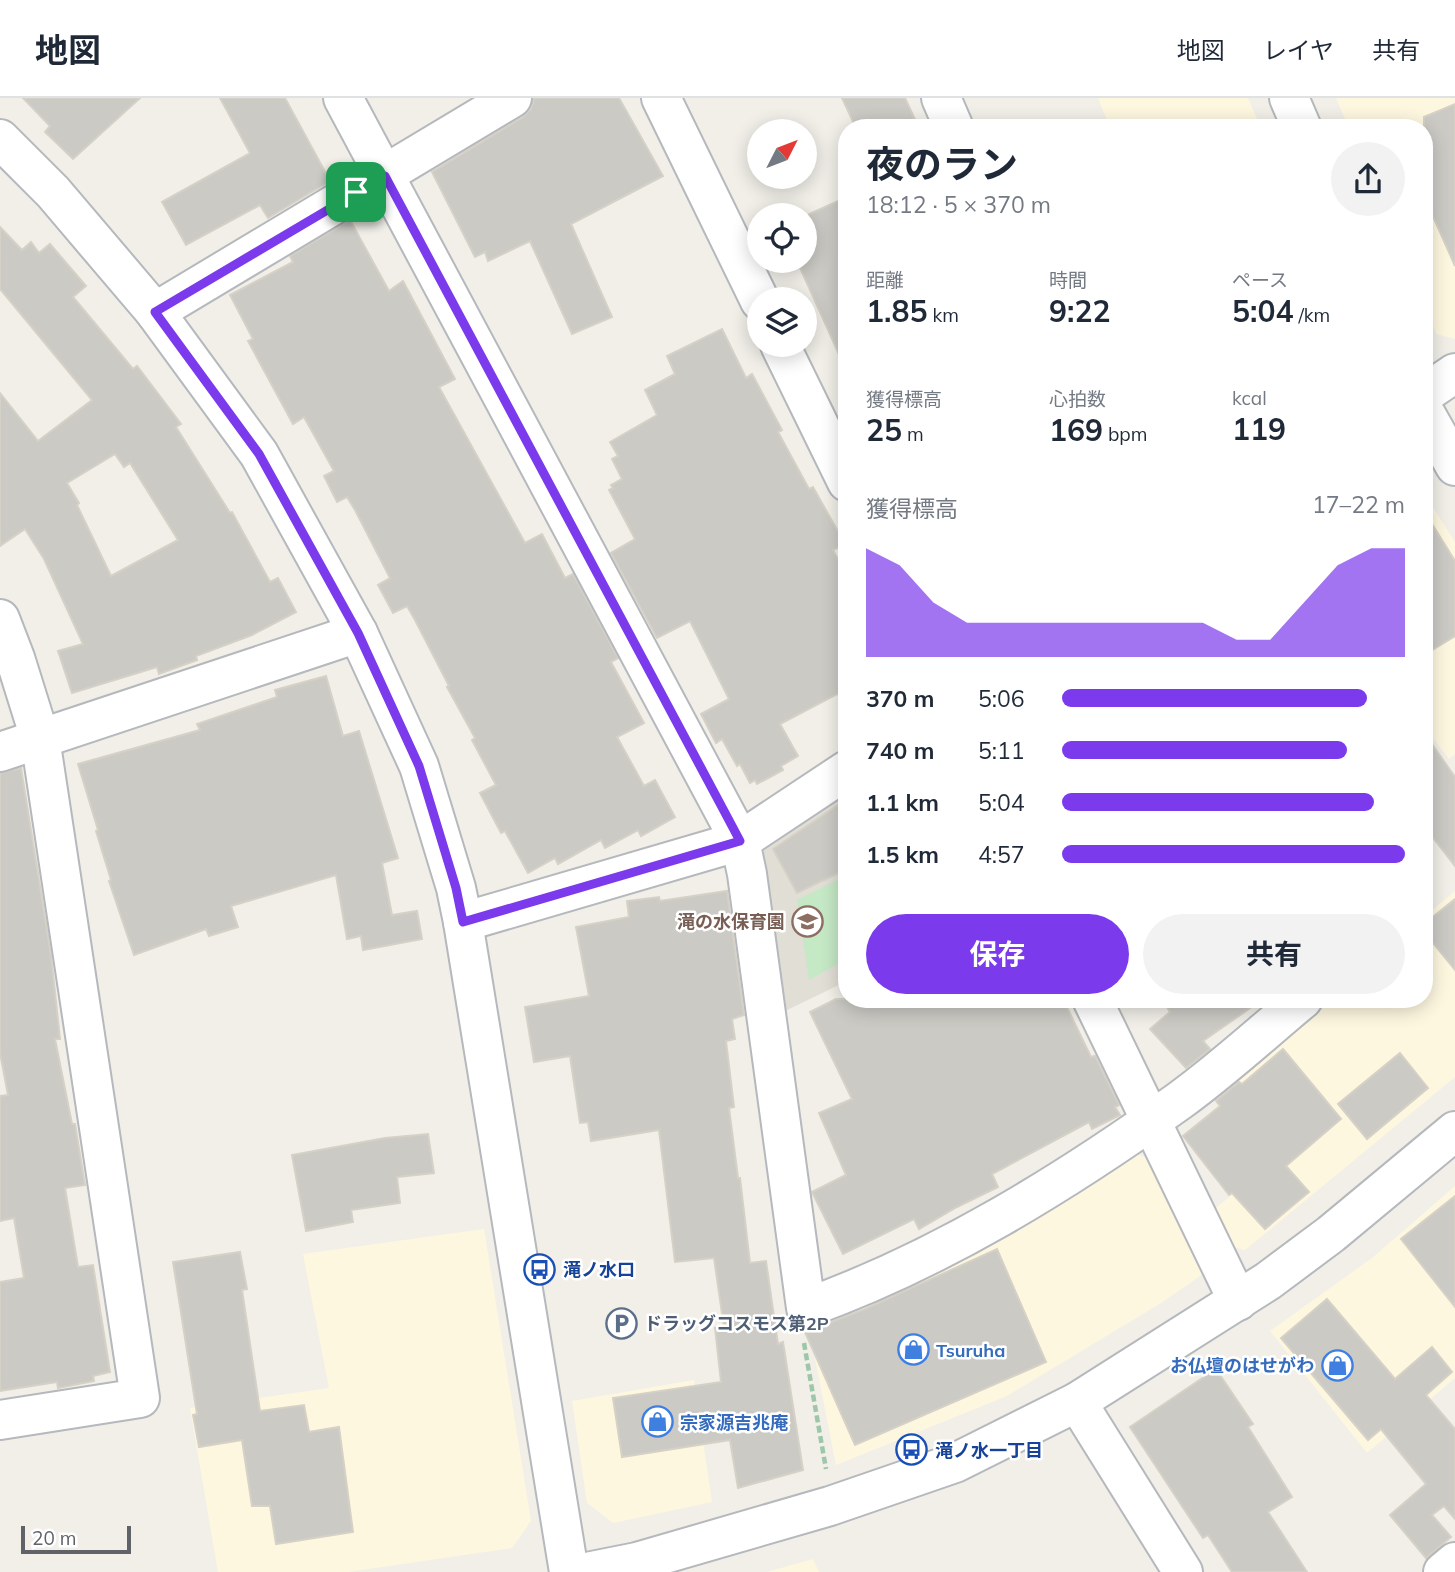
<!DOCTYPE html>
<html lang="ja">
<head>
<meta charset="utf-8">
<style>
  :root { --surface:#fff; --page:#f2f2f3; --text:#1f2937; --muted:#747a83; --line:#e0e1e3; --accent:#7c3aed }
  body { margin:0; font-family:Mulish,"Noto Sans JP",sans-serif; background:var(--page); color:var(--text); height:100vh; display:flex; flex-direction:column; font-size:26px; white-space:nowrap }
  * { box-sizing:border-box; margin:0 }
  p { font-size:23px; color:var(--muted) }
  .icon { flex:none; width:38px; height:38px; fill:none; stroke:currentColor; stroke-width:2; stroke-linecap:round; stroke-linejoin:round }
  .map { position:relative; flex:1; overflow:hidden }
  .side { position:absolute; left:838px; top:21px; width:595px; height:889px; display:flex; flex-direction:column; background:var(--surface); border-radius:28px; box-shadow:0 4px 18px #0003 }
  .side>* { flex:none }
  .needle { width:46px; rotate:48deg }
  .buttons { position:absolute; left:747px; top:21px; display:grid; gap:14px }
  .buttons a { display:grid; place-items:center; width:70px; height:70px; border-radius:50%; background:var(--surface); box-shadow:0 4px 18px #0003; font-size:35px }
  .scale { position:absolute; left:21px; bottom:18px; width:110px; box-sizing:border-box; padding-left:7px; border:4px solid #5f6368; border-top:0; font-size:19px; line-height:24px; white-space:nowrap; color:#5f6368; -webkit-text-stroke:5px #fff; paint-order:stroke }
  .pin { position:absolute; display:grid; place-items:center; width:60px; height:60px; color:#fff; margin:-30px; border-radius:14px; box-shadow:0 4px 10px #0006 }
  .round { display:grid; place-items:center; flex:none; width:74px; height:74px; border-radius:37px; background:var(--page) }
  .head { display:flex; align-items:center; justify-content:space-between; height:119px; padding:0 28px }
  h1 { font-size:38px; font-weight:700; line-height:52px }
  .stats { display:grid; grid-template-columns:repeat(3,1fr); gap:10px; height:119px; padding:7px 28px }
  .stats div { display:grid; align-content:center }
  .stats b { font-size:30px; font-weight:700 }
  .stats small { font-size:19px; font-weight:400 }
  .stats p { font-size:19px }
  .chart { height:196px; padding:14px 28px }
  .chart p { display:flex; justify-content:space-between }
  .chart svg { width:100%; height:126px; margin-top:7px; fill:var(--accent); opacity:.7 }
  .cta { display:flex; gap:14px; margin-top:auto; padding:14px 28px }
  .cta a { flex:1; height:80px; border-radius:42px; background:var(--accent); color:#fff; font-size:28px; font-weight:700; line-height:80px; text-align:center }
  .cta a+a { background:var(--page); color:var(--text) }
  ul { padding:0 28px; list-style:none; font-size:23px }
  li { display:grid; grid-template-columns:112px 84px 1fr; align-items:center; height:52px }
  li i { height:18px; border-radius:9px; background:var(--accent) }
  header { display:flex; align-items:center; gap:42px; box-sizing:border-box; height:98px; padding:0 35px; background:var(--surface); border-bottom:2px solid var(--line) }
  header strong { font-size:33px }
  nav { display:flex; gap:38px; margin-inline-start:auto; font-size:24px }
  .map>svg:first-child { display:block }
  .commercial { fill:#fef7e0 }
  .education { fill:#e1ded6 }
  .green { fill:#c5e8c5 }
  .building { fill:#cccac5; stroke:#d6d1c6; stroke-width:2; fill-rule:evenodd }
  .lines { fill:none; stroke-linecap:round; stroke-linejoin:round }
  .minor-casing { stroke:#b5b8bc; stroke-width:42 }
  .path { stroke:#9cc7a9; stroke-width:4.5; stroke-dasharray:7 3.5; stroke-linecap:butt }
  .minor { stroke:#fff; stroke-width:38 }
  .route-casing { stroke:#fff; stroke-width:14 }
  .route { stroke:#7c3aed; stroke-width:9 }
  .labels { text-anchor:middle; dominant-baseline:central; stroke-width:5; stroke-linejoin:round; paint-order:stroke }
  .education-label { font-size:18px; font-weight:bold; fill:#785e54; stroke:#fff; text-anchor:end }
  .transit-label { font-size:18px; font-weight:bold; fill:#164399; stroke:#fff; text-anchor:start }
  .service-label { font-size:18px; font-weight:bold; fill:#4e5e75; stroke:#fff; text-anchor:start }
  .shop-label { font-size:18px; font-weight:bold; fill:#366cbe; stroke:#fff; text-anchor:start }
</style>
</head>
<body>
<header>
<strong>地図</strong>
<nav><a>地図</a><a>レイヤ</a><a>共有</a></nav>
</header>
<div class="map">
<svg width="1455" height="1474" viewBox="0 0 1455 1474">
  <rect width="100%" height="100%" fill="#f1efe8"/>
  <g class="commercial">
    <path d="M 1098,0 L 1248,0 L 1261,30 L 1110,30 Z"/>
    <path d="M 1336,0 L 1455,0 L 1455,241 L 1436,236 L 1425,207 L 1424,30 L 1349,30 Z"/>
    <path d="M 1424,395 L 1455,444 L 1455,656 L 1449,661 L 1425,630 Z"/>
    <path d="M 1455,793 L 1455,979 L 1245,1152 L 1229,1148 L 1212,1113 L 1280,1058 L 1221,984 L 1323,901 L 1424,901 L 1425,818 Z"/>
    <path d="M 1130,1054 L 1153,1062 L 1203,1176 L 1161,1205 L 1007,1298 L 836,1367 L 811,1240 L 831,1216 Z"/>
    <path d="M 1455,1088 L 1455,1280 L 1367,1355 L 1270,1233 L 1372,1160 Z"/>
    <path d="M 484,1131 L 531,1423 L 512,1450 L 348,1474 L 218,1474 L 190,1310 L 329,1290 L 303,1156 Z"/>
    <path d="M 694,1282 L 712,1404 L 613,1425 L 587,1405 L 572,1303 Z"/>
    <path d="M 813,1461 L 819,1474 L 767,1474 Z"/>
  </g>
  <path class="education" d="M 847,687 L 847,883 L 781,915 L 760,762 L 771,736 Z"/>
  <path class="green" d="M 847,777 L 847,861 L 809,882 L 797,802 Z"/>
  <g class="building">
    <path d="M 23,0 L 140,0 L 73,61 L 45,34 L 50,28 Z"/>
    <path d="M 220,0 L 285,0 L 330,83 L 268,120 L 260,107 L 186,147 L 162,104 L 250,55 Z"/>
    <path d="M 534,0 L 619,0 L 663,78 L 571,126 L 612,219 L 572,236 L 530,143 L 488,163 L 485,154 L 475,159 L 432,74 L 523,19 L 531,11 Z"/>
    <path d="M 842,0 L 905,0 L 919,30 L 856,30 Z"/>
    <path d="M 1455,6 L 1455,168 L 1424,98 L 1424,19 Z"/>
    <path d="M 847,99 L 847,274 L 797,163 L 805,163 L 805,118 Z"/>
    <path d="M 350,122 L 389,193 L 403,183 L 455,281 L 439,289 L 525,445 L 542,436 L 565,480 L 573,476 L 618,560 L 611,564 L 644,625 L 617,639 L 644,688 L 655,682 L 675,719 L 641,738 L 638,732 L 605,750 L 601,742 L 558,766 L 555,760 L 528,775 L 505,733 L 501,735 L 480,695 L 496,687 L 472,642 L 475,640 L 447,589 L 449,588 L 415,522 L 407,508 L 393,515 L 378,487 L 390,480 L 355,412 L 347,399 L 337,404 L 324,378 L 334,373 L 304,319 L 293,326 L 248,243 L 253,241 L 230,197 L 293,164 L 290,158 Z"/>
    <path d="M 0,129 L 22,152 L 31,144 L 39,155 L 50,146 L 86,188 L 73,199 L 133,271 L 137,268 L 181,326 L 176,329 L 230,415 L 232,414 L 270,484 L 278,480 L 296,514 L 252,537 L 196,558 L 197,562 L 159,576 L 157,569 L 72,595 L 58,553 L 83,546 L 44,461 L 25,431 L 0,448 L 0,295 L 38,343 L 92,302 L 0,191 ZM 115,356 L 124,369 L 130,365 L 178,442 L 111,478 L 77,407 L 79,405 L 67,385 Z"/>
    <path d="M 722,231 L 746,280 L 752,276 L 782,332 L 778,334 L 809,391 L 813,389 L 845,446 L 833,452 L 847,480 L 847,591 L 780,626 L 798,658 L 781,668 L 783,672 L 757,686 L 755,682 L 750,685 L 740,666 L 737,668 L 722,641 L 716,645 L 701,616 L 729,601 L 690,523 L 657,540 L 611,455 L 635,441 L 609,392 L 613,390 L 611,387 L 622,381 L 612,361 L 618,358 L 610,344 L 657,317 L 645,292 L 675,276 L 667,258 Z"/>
    <path d="M 1424,413 L 1455,463 L 1455,538 L 1424,557 Z"/>
    <path d="M 326,578 L 343,638 L 359,633 L 398,760 L 382,765 L 392,817 L 417,813 L 422,841 L 363,852 L 361,838 L 347,841 L 336,777 L 231,808 L 238,829 L 209,838 L 206,831 L 134,857 L 109,783 L 111,782 L 96,733 L 98,732 L 78,666 L 200,632 L 197,626 L 277,599 L 275,592 Z"/>
    <path d="M 1424,635 L 1455,679 L 1455,768 L 1424,728 Z"/>
    <path d="M 21,670 L 51,857 L 60,941 L 55,941 L 72,1026 L 75,1026 L 85,1087 L 65,1090 L 78,1169 L 93,1167 L 110,1274 L 93,1278 L 94,1283 L 58,1290 L 57,1284 L 0,1293 L 0,1184 L 24,1180 L 14,1120 L 0,1123 L 0,998 L 8,997 L 0,955 L 0,675 Z"/>
    <path d="M 847,701 L 847,771 L 797,795 L 773,751 Z"/>
    <path d="M 727,793 L 744,917 L 732,921 L 735,941 L 726,943 L 734,1009 L 729,1010 L 738,1080 L 740,1080 L 750,1165 L 766,1163 L 778,1246 L 783,1244 L 803,1372 L 738,1390 L 730,1342 L 622,1359 L 613,1300 L 721,1284 L 715,1230 L 724,1229 L 714,1160 L 675,1164 L 659,1032 L 591,1043 L 588,1024 L 580,1025 L 570,958 L 534,964 L 525,909 L 589,898 L 576,829 L 629,819 L 627,803 L 659,799 L 660,803 Z"/>
    <path d="M 1455,801 L 1455,872 L 1424,834 L 1424,826 Z"/>
    <path d="M 836,901 L 1063,901 L 1091,959 L 1095,958 L 1119,1007 L 1115,1009 L 1120,1017 L 1092,1031 L 1089,1024 L 992,1076 L 998,1089 L 957,1109 L 919,1131 L 914,1121 L 843,1156 L 812,1094 L 846,1077 L 819,1015 L 852,1001 L 810,914 Z"/>
    <path d="M 1162,901 L 1263,901 L 1203,943 L 1210,951 L 1186,970 L 1150,931 L 1170,914 Z"/>
    <path d="M 1283,951 L 1341,1021 L 1286,1068 L 1309,1094 L 1265,1131 L 1232,1095 L 1229,1097 L 1183,1038 L 1220,1008 L 1216,1003 L 1239,984 L 1242,986 Z"/>
    <path d="M 1400,955 L 1428,990 L 1367,1041 L 1338,1006 Z"/>
    <path d="M 428,1036 L 434,1075 L 397,1079 L 400,1105 L 351,1112 L 353,1124 L 306,1133 L 292,1057 L 385,1040 Z"/>
    <path d="M 1455,1098 L 1455,1209 L 1401,1141 Z"/>
    <path d="M 997,1151 L 1046,1264 L 855,1347 L 805,1234 L 865,1211 Z"/>
    <path d="M 240,1154 L 247,1191 L 242,1192 L 260,1313 L 304,1307 L 309,1334 L 339,1329 L 353,1434 L 276,1446 L 270,1408 L 252,1408 L 242,1342 L 199,1349 L 193,1317 L 197,1316 L 173,1164 Z"/>
    <path d="M 1327,1201 L 1395,1281 L 1432,1249 L 1452,1274 L 1426,1297 L 1455,1331 L 1455,1421 L 1444,1408 L 1432,1417 L 1451,1439 L 1426,1460 L 1390,1417 L 1426,1386 L 1381,1331 L 1368,1342 L 1281,1240 Z"/>
    <path d="M 1216,1271 L 1253,1326 L 1248,1329 L 1292,1399 L 1268,1414 L 1307,1474 L 1232,1474 L 1208,1437 L 1203,1440 L 1130,1329 Z"/>
  </g>
  <g class="lines">
    <defs>
      <g id="minor">
        <path d="M 343,0 L 740,743 L 747,776 L 806,1210 C 940,1162 1064,1085 1179,1003 C 1222,972 1262,935 1303,901"/>
        <path d="M 661,0 L 760,203"/>
        <path d="M 941,0 L 954,30"/>
        <path d="M 1289,0 L 1302,30"/>
        <path d="M 0,41 L 53,94 L 155,214 L 259,356 L 358,535 L 419,668 L 456,790 L 463,824 L 569,1474"/>
        <path d="M 155,214 L 512,0"/>
        <path d="M 780,247 L 847,384"/>
        <path d="M 1424,296 L 1455,275"/>
        <path d="M 1424,313 L 1455,368"/>
        <path d="M 0,521 L 15,560 L 40,640 L 140,1300 L 0,1322"/>
        <path d="M 0,654 L 358,535"/>
        <path d="M 463,824 L 740,743 L 847,672"/>
        <path d="M 1092,901 L 1238,1203"/>
        <path d="M 1077,1304 L 1183,1474"/>
        <path d="M 587,1474 L 637,1464 L 830,1408 L 955,1365 L 1077,1304 L 1268,1183 L 1331,1136 L 1455,1033"/>
        <path d="M 1443,1474 L 1455,1464"/>
      </g>
    </defs>
    <use href="#minor" class="minor-casing"/>
    <path class="path" d="M 804,1245 L 826,1371"/>
    <use href="#minor" class="minor"/>
  </g>
  <g class="lines">
    <defs>
      <path id="route" d="M 385,78 L 723,711 L 740,743 L 463,824 L 456,790 L 419,668 L 358,535 L 259,356 L 155,214 Z"/>
    </defs>
    <use href="#route" class="route-casing"/>
    <use href="#route" class="route"/>
  </g>
  <defs>
    <symbol id="school-ring" viewBox="-11 -11 22 22"><circle r="9.5" fill="#fff" stroke="#8d6e63" stroke-width="1.5"/><path d="M0-5L7-2L0 1L-7-2ZM-4 1L0 2.5L4 1V4Q0 6-4 4Z" fill="#8d6e63"/></symbol>
    <symbol id="bus-ring" viewBox="-11 -11 22 22"><circle r="9.5" fill="#fff" stroke="#1a4fb4" stroke-width="1.5"/><path d="M-5-6H5V4H4V6H2V4H-2V6H-4V4H-5ZM-3.5-4V0h7V-4ZM-3.5 1.2v1.5H-2V1.2ZM2 1.2v1.5H3.5V1.2Z" fill="#1a4fb4"/></symbol>
    <symbol id="parking-ring" viewBox="-11 -11 22 22"><circle r="9.5" fill="#fff" stroke="#5c6f8a" stroke-width="1.5"/><path d="M-3.5-5.5H1a3.5 3.5 0 0 1 0 7H-1V5.5H-3.5ZM-1-3.4V-.6H.8a1.4 1.4 0 0 0 0-2.8Z" fill="#5c6f8a"/></symbol>
    <symbol id="shop-ring" viewBox="-11 -11 22 22"><circle r="9.5" fill="#fff" stroke="#3f7fe0" stroke-width="1.5"/><path d="M-5-2.5h2.3a2.7 3.5 0 0 1 5.4 0H5L5.5 6h-11ZM-1.5-2.5h3a1.5 2.3 0 0 0-3 0Z" fill="#3f7fe0"/></symbol>
  </defs>
  <g fill-rule="evenodd">
    <use href="#school-ring" x="790" y="806" width="35" height="35"/>
    <use href="#bus-ring" x="522" y="1154" width="35" height="35"/>
    <use href="#parking-ring" x="604" y="1208" width="35" height="35"/>
    <use href="#shop-ring" x="896" y="1234" width="35" height="35"/>
    <use href="#shop-ring" x="1320" y="1250" width="35" height="35"/>
    <use href="#shop-ring" x="640" y="1306" width="35" height="35"/>
    <use href="#bus-ring" x="894" y="1334" width="35" height="35"/>
  </g>
  <g class="labels">
    <g class="education-label">
      <text x="785" y="823">滝の水保育園</text>
    </g>
    <g class="transit-label">
      <text x="563" y="1171">滝ノ水口</text>
      <text x="935" y="1352">滝ノ水一丁目</text>
    </g>
    <g class="service-label">
      <text x="644" y="1225">ドラッグコスモス第2P</text>
    </g>
    <g class="shop-label">
      <text x="936" y="1252">Tsuruha</text>
      <text x="1314" y="1267" text-anchor="end">お仏壇のはせがわ</text>
      <text x="680" y="1324">宗家源吉兆庵</text>
    </g>
  </g>
</svg>
<div class="buttons">
<a><svg class="needle" viewBox="-14 -14 28 28"><path d="M0-13l5 13h-10z" fill="#e53935"/><path d="M0 13l5-13h-10z" fill="#747a83"/></svg></a>
<a><svg class="icon" aria-label="locate" viewBox="0 0 24 24"><circle cx="12" cy="12" r="6"/><path d="M12 2v4M12 18v4M2 12h4M18 12h4"/></svg></a>
<a><svg class="icon" aria-label="layers" viewBox="0 0 24 24"><path d="M12 4l9 5-9 5-9-5zM3 14l9 5 9-5"/></svg></a>
</div>
<div class="scale">20 m</div>
<div class="pin" style="left:356px;top:94px;background:#1e9e55"><svg class="icon" aria-label="arrive" viewBox="0 0 24 24"><path d="M6 21V4h12l-3 4 3 4H6"/></svg></div>
<section class="side">
<div class="head"><div><h1>夜のラン</h1><p>18:12 · 5 × 370 m</p></div><a class="round"><svg class="icon" aria-label="share" viewBox="0 0 24 24"><path d="M12 15V3M7 8l5-5 5 5M5 13v7h14v-7"/></svg></a></div>
<div class="stats">
<div><p>距離</p><b>1.85<small> km</small></b></div>
<div><p>時間</p><b>9:22</b></div>
<div><p>ペース</p><b>5:04<small> /km</small></b></div>
</div>
<div class="stats">
<div><p>獲得標高</p><b>25<small> m</small></b></div>
<div><p>心拍数</p><b>169<small> bpm</small></b></div>
<div><p>kcal</p><b>119</b></div>
</div>
<div class="chart"><p><span>獲得標高</span>17–22 m</p>
<svg viewBox="0 0 160 44" preserveAspectRatio="none"><path d="M0 44V6L10 12L20 25L30 32L40 32L50 32L60 32L70 32L80 32L90 32L100 32L110 38L120 38L130 25L140 12L150 6L160 6V44z"/></svg>
</div>
<ul>
<li><b>370 m</b>5:06<i style="width:89%"></i></li>
<li><b>740 m</b>5:11<i style="width:83%"></i></li>
<li><b>1.1 km</b>5:04<i style="width:91%"></i></li>
<li><b>1.5 km</b>4:57<i style="width:100%"></i></li>
</ul>
<div class="cta"><a>保存</a><a>共有</a></div>
</section>
</div>
</body>
</html>
